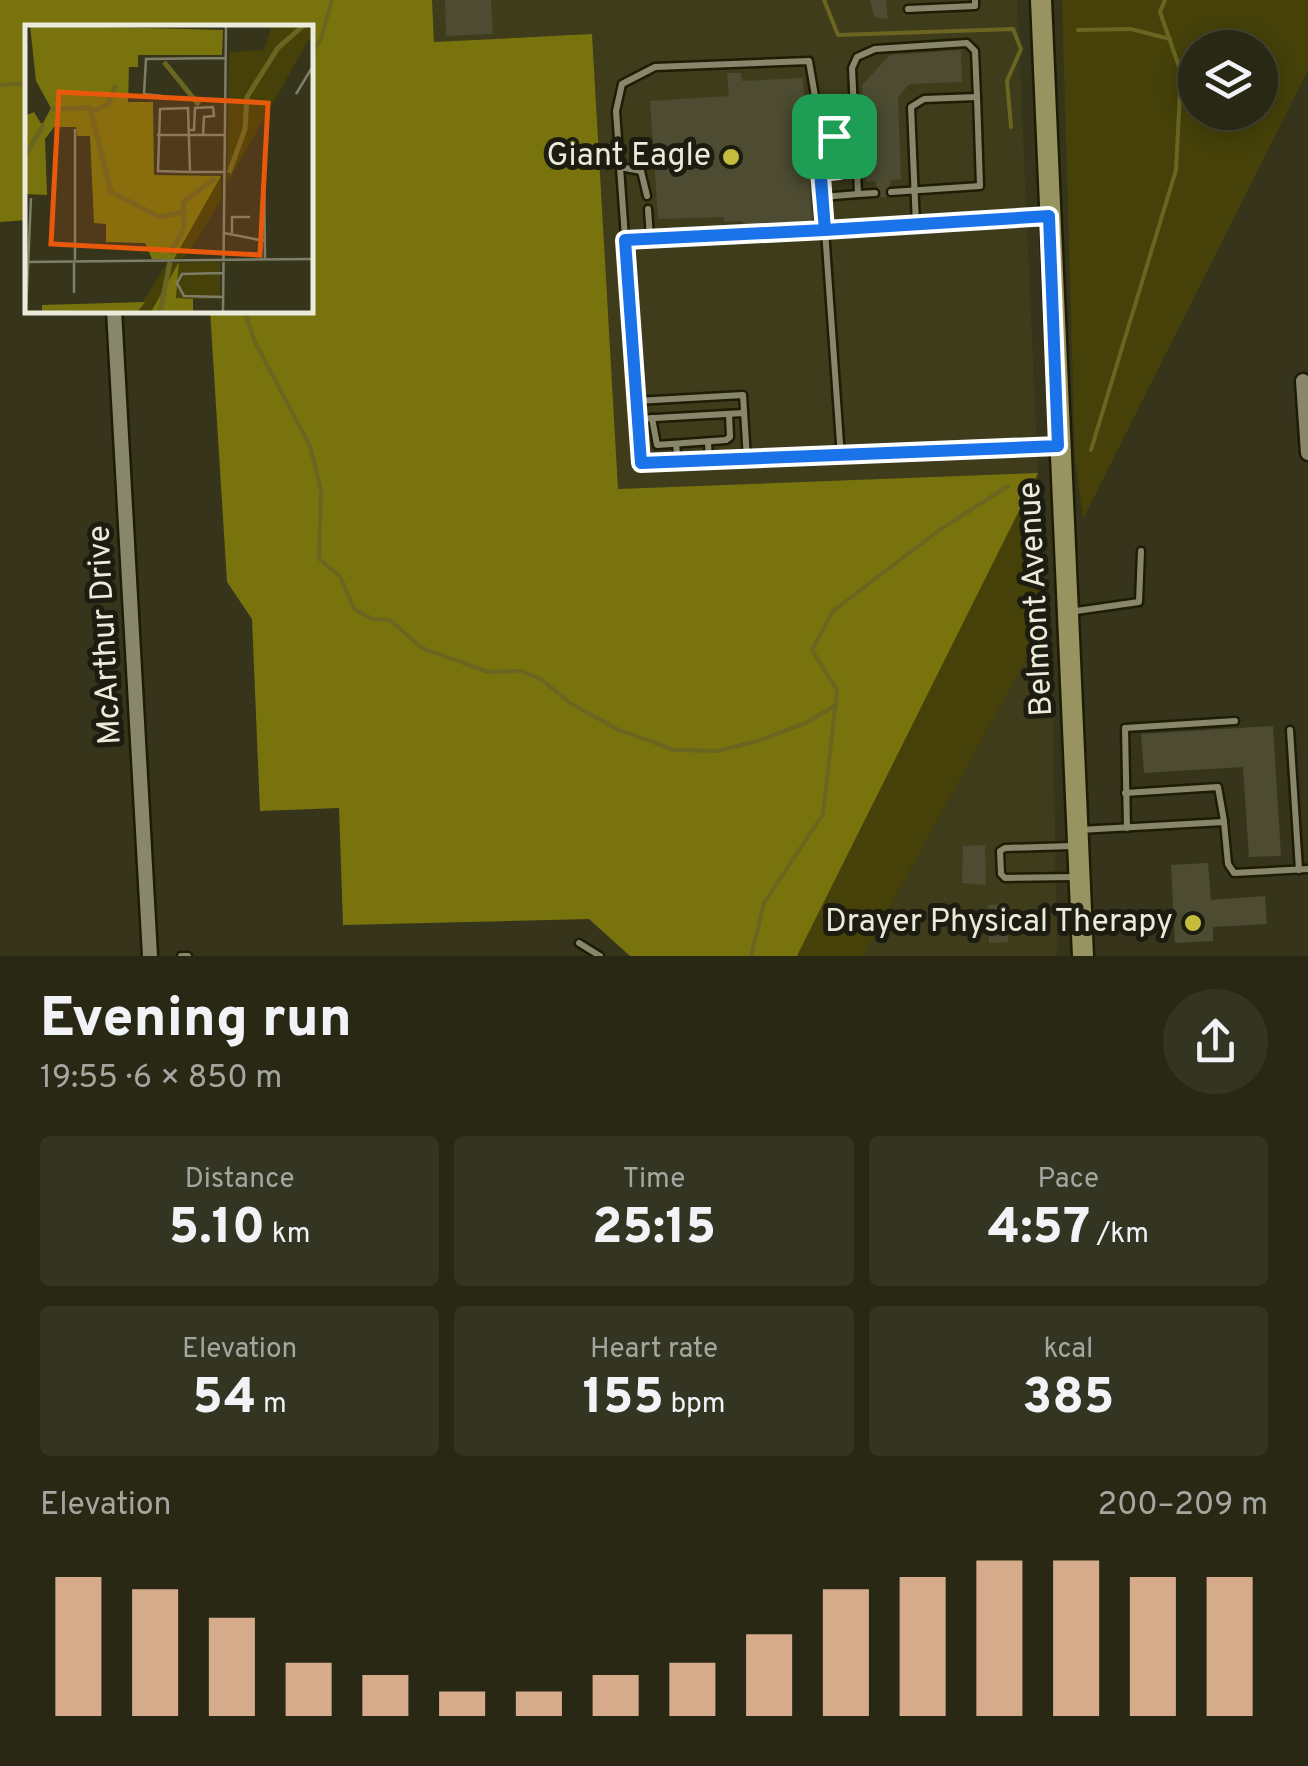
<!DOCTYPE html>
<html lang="en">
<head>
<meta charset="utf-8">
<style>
  :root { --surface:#282815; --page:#343422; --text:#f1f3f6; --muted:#a5a6a0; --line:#444434; --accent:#d6ab8b }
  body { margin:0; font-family:Overpass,sans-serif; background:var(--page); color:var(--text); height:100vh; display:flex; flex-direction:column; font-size:38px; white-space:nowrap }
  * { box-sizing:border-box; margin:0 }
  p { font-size:32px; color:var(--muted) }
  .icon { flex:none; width:55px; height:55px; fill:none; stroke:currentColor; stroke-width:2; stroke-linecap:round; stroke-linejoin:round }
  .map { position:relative; height:956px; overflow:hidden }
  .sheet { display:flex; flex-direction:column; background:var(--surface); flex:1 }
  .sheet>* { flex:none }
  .fabs { position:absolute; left:1178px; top:30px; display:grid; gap:20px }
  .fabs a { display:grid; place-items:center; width:100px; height:100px; border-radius:50%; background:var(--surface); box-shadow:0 5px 25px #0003,0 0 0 2px var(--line); font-size:50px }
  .pin { position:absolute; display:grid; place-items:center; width:85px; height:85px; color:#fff; margin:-42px; border-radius:20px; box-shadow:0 5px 15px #0006 }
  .round { display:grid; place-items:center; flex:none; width:105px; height:105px; border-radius:52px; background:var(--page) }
  .summary { display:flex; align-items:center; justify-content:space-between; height:170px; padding:0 40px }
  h1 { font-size:55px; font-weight:800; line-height:75px }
  .figures { display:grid; grid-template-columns:repeat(3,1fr); gap:15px; height:170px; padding:10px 40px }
  .figures div { display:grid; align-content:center; border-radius:10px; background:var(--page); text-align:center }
  .figures b { font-size:50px; font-weight:800 }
  .figures small { font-size:28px; font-weight:400 }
  .figures p { font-size:28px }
  .chart { height:280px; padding:20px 40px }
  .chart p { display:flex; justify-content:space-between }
  .chart svg { width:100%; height:180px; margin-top:10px; stroke:var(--accent); stroke-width:6 }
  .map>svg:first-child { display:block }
  .built { fill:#3e3c1b }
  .green { fill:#454109; fill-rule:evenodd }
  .forest { fill:#79730d }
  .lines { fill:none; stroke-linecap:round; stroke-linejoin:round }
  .stream { stroke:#6a6621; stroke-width:4 }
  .building { fill:#4d4c32 }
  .service-casing { stroke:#1e1c04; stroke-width:11 }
  .minor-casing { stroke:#1e1c04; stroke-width:19 }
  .secondary-casing { stroke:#1e1c04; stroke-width:25 }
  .service { stroke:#88876b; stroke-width:6 }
  .minor { stroke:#88876b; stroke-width:14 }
  .secondary { stroke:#979461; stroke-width:20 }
  .route-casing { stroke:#fff; stroke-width:20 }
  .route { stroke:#1a73e8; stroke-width:12 }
  .poi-dot { fill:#c5bc3d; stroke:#1d1c11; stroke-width:4 }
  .labels { text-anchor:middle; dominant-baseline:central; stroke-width:10; stroke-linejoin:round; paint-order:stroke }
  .poi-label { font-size:32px; fill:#ebebdb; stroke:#1d1c11; text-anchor:end }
  .street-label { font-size:32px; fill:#ebebdb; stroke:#1d1c11 }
  .inset-river { fill:none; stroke:#6a6621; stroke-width:5 }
  .inset-road { fill:none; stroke:#7e7e68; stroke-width:2.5 }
  .view { fill:#e8590c; fill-opacity:0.15; stroke:#e8590c; stroke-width:5 }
  .inset-edge { fill:none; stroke:#ebebdb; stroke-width:5 }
</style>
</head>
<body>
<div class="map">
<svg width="1308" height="956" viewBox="0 0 1308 956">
  <rect width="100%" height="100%" fill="#36351c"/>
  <g class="built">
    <path d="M 432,0 L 1017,0 L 1038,473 L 617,489 L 592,34 L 434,42 Z"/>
    <path d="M 1045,625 L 1053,717 L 1057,956 L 863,956 Z"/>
  </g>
  <g class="green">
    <path d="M 1062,0 L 1308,0 L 1308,70 L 1083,519 L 1075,457 ZM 1195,48 L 1260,48 L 1260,112 L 1195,112 Z"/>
    <path d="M 1038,473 L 1045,625 L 863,956 L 797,956 Z"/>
  </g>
  <path class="forest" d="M 0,0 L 432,0 L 434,42 L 592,34 L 618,489 L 1038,473 L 797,956 L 630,956 L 589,919 L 343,925 L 339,808 L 260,811 L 252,619 L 227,582 L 210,310 L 310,310 L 310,28 L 28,28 L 27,220 L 0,222 Z"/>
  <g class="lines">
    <g class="stream">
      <path d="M 824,0 L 838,35 L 1013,29 L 1021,49 L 1007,81 L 1011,127"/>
      <path d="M 1078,30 L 1131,29 L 1170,39"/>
      <path d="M 310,56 L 321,39 L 332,0"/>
      <path d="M 0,85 L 28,83"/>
      <path d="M 244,310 L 255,342 L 310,446 L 321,490 L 319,559 L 340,576 L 354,609 L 373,619 L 390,620 L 422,648 L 488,672 L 521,671 L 541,679 L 570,703 L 617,729 L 674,750 L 717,751 L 754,742 L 806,723 L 836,705"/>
      <path d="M 1091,450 L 1176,170 L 1181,72 L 1160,12 L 1165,0"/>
      <path d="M 751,956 L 764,903 L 823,814 L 837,690 L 812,650 L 833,611 L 938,531 L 1008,486"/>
    </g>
  </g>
  <g class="building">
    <path d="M 445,0 L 491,0 L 493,34 L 446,36 Z"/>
    <path d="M 870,0 L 886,0 L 888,19 L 874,17 Z"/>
    <path d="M 961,50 L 962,82 L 909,84 L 898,98 L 901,179 L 891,180 L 886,197 L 881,197 L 875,181 L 866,182 L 862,85 L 890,55 Z"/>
    <path d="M 727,73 L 741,73 L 742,81 L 803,78 L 812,222 L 743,226 L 743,221 L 724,222 L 724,217 L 658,219 L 650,101 L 729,96 Z"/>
    <path d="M 1273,726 L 1281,856 L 1249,857 L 1243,767 L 1144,773 L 1141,734 Z"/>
    <path d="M 985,845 L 986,885 L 962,883 L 963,846 Z"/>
    <path d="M 1208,863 L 1211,900 L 1265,896 L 1267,924 L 1213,927 L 1213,941 L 1175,943 L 1171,865 Z"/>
    <path d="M 1006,904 L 1008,942 L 989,943 L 988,905 Z"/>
  </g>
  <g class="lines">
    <defs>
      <g id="service">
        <path d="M 908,9 L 975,6 L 975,0"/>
        <path d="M 816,102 L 854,101"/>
        <path d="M 818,137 L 838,137 L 842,168 L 820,172"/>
        <path d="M 620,167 L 641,171 L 647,196"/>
        <path d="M 891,192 L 980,186 L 977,97"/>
        <path d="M 858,194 L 875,193"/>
        <path d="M 822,197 L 858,194 L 852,68 L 857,57 L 875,49 L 967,43 L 975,51 L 977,97 L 924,99 L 911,107 L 916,225"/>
        <path d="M 648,209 L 650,238"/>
        <path d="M 625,239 L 1048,216"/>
        <path d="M 636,401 L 743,395 L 747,459"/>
        <path d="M 652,418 L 657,445 L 726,440 L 730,437 L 729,414"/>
        <path d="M 637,419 L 744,413"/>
        <path d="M 708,442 L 709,461"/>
        <path d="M 676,444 L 678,463"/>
        <path d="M 841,458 L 816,102 L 809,61 L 655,67 L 622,84 L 616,111 L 641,463 L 1058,446"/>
        <path d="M 1069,612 L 1139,602 L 1141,551"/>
        <path d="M 1290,730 L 1299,870"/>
        <path d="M 1125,793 L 1218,787 L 1224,821"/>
        <path d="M 1127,828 L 1125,728 L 1235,721"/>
        <path d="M 1079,830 L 1224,822 L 1228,864 L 1234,873 L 1308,869"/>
        <path d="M 1072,846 L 1005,848 L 1000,851 L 1001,874 L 1005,878 L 1076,877"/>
        <path d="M 579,943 L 600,956"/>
        <path d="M 181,956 L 188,956"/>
      </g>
      <g id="minor">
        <path d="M 114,310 L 150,956"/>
        <path d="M 1303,381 L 1308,453"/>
      </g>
      <path id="secondary" d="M 1041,0 L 1083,956"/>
    </defs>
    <use href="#service" class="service-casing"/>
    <use href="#minor" class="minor-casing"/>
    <use href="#secondary" class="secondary-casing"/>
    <use href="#service" class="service"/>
    <use href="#minor" class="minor"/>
    <use href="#secondary" class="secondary"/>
  </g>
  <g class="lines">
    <defs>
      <path id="route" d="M 834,136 L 818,137 L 825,230 L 625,240 L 641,463 L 1058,446 L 1049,216 L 825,230 L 820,172 L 839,170 L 843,165 L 842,143 L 834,136"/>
    </defs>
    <use href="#route" class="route-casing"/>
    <use href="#route" class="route"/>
  </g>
  <g class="poi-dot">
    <circle cx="731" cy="157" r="10"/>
    <circle cx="1193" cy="923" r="10"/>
  </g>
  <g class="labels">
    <g class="poi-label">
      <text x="711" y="157">Giant Eagle</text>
      <text x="1173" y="923">Drayer Physical Therapy</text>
    </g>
    <g class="street-label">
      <text transform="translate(1037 599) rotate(-93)">Belmont Avenue</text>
      <text transform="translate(106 635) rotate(-93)">McArthur Drive</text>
    </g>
  </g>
  <g transform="translate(25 25)">
    <rect width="288" height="288" fill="#36351c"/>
    <path d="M 247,0 L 287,0 L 287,9 L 202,159 L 204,27 L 239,25 ZM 196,151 L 196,175 L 160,233 L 149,234 ZM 195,237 L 195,274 L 151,274 L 153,240 L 127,286 L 156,287 L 20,287 L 112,286 L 142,238 Z" fill="#454109"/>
    <path d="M 5,0 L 198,5 L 197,30 L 113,30 L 113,42 L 104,42 L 103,77 L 128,77 L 129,150 L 196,151 L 149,234 L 127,234 L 120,218 L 81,217 L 81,199 L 69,198 L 65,111 L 52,111 L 51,102 L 29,102 L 20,114 L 22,170 L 0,169 L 0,91 L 9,87 L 17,100 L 26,83 L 11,56 ZM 154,237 L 151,273 L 168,274 L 168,287 L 126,287 ZM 120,277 L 112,287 L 17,287 L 17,280 Z" fill="#79730d"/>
    <path class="inset-river" d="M 139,37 L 174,80M 27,84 L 65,83 L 86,167 L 135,192 L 162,186M 67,87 L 83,79 L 91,60M 0,131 L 19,99M 204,148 L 220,104 L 222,72 L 253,23 L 279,0M 145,229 L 159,203 L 158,177 L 191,153M 135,287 L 145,237"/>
    <path class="inset-road" d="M 271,69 L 288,41M 137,71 L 119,69 L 121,34 L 201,33M 164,105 L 169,105 L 170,83 L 188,82 L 189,91 L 179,92 L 178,110M 132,110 L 200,110M 239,139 L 240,234M 165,147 L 163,83 L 135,84 L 133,146 L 165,147 L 199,147M 288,157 L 288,207M 199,208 L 240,216M 207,208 L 207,192 L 225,192M 50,235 L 50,104M 0,237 L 288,234M 198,248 L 157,249 L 152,258 L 159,271 L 199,272M 49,268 L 49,237M 1,287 L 6,173M 198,287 L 201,0"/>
    <path class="view" d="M 34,67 L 243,78 L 235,230 L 26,219 Z"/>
    <rect width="288" height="288" class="inset-edge"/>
  </g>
</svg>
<div class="fabs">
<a><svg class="icon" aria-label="layers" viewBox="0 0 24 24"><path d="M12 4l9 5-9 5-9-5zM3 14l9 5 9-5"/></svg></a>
</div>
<div class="pin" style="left:834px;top:136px;background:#1e9e55"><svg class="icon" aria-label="arrive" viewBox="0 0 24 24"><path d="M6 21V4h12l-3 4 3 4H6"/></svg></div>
</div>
<section class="sheet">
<div class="summary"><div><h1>Evening run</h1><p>19:55 · 6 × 850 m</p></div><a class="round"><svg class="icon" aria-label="share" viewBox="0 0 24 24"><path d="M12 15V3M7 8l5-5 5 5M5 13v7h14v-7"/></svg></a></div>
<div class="figures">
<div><p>Distance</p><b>5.10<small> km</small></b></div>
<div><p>Time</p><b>25:15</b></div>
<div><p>Pace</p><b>4:57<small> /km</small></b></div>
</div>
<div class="figures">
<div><p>Elevation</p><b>54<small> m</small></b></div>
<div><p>Heart rate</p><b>155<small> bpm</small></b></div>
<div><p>kcal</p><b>385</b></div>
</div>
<div class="chart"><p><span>Elevation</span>200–209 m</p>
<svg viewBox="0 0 160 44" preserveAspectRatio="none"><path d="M5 44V10M15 44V13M25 44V20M35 44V31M45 44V34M55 44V38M65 44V38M75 44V34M85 44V31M95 44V24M105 44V13M115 44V10M125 44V6M135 44V6M145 44V10M155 44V10"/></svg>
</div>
</section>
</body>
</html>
